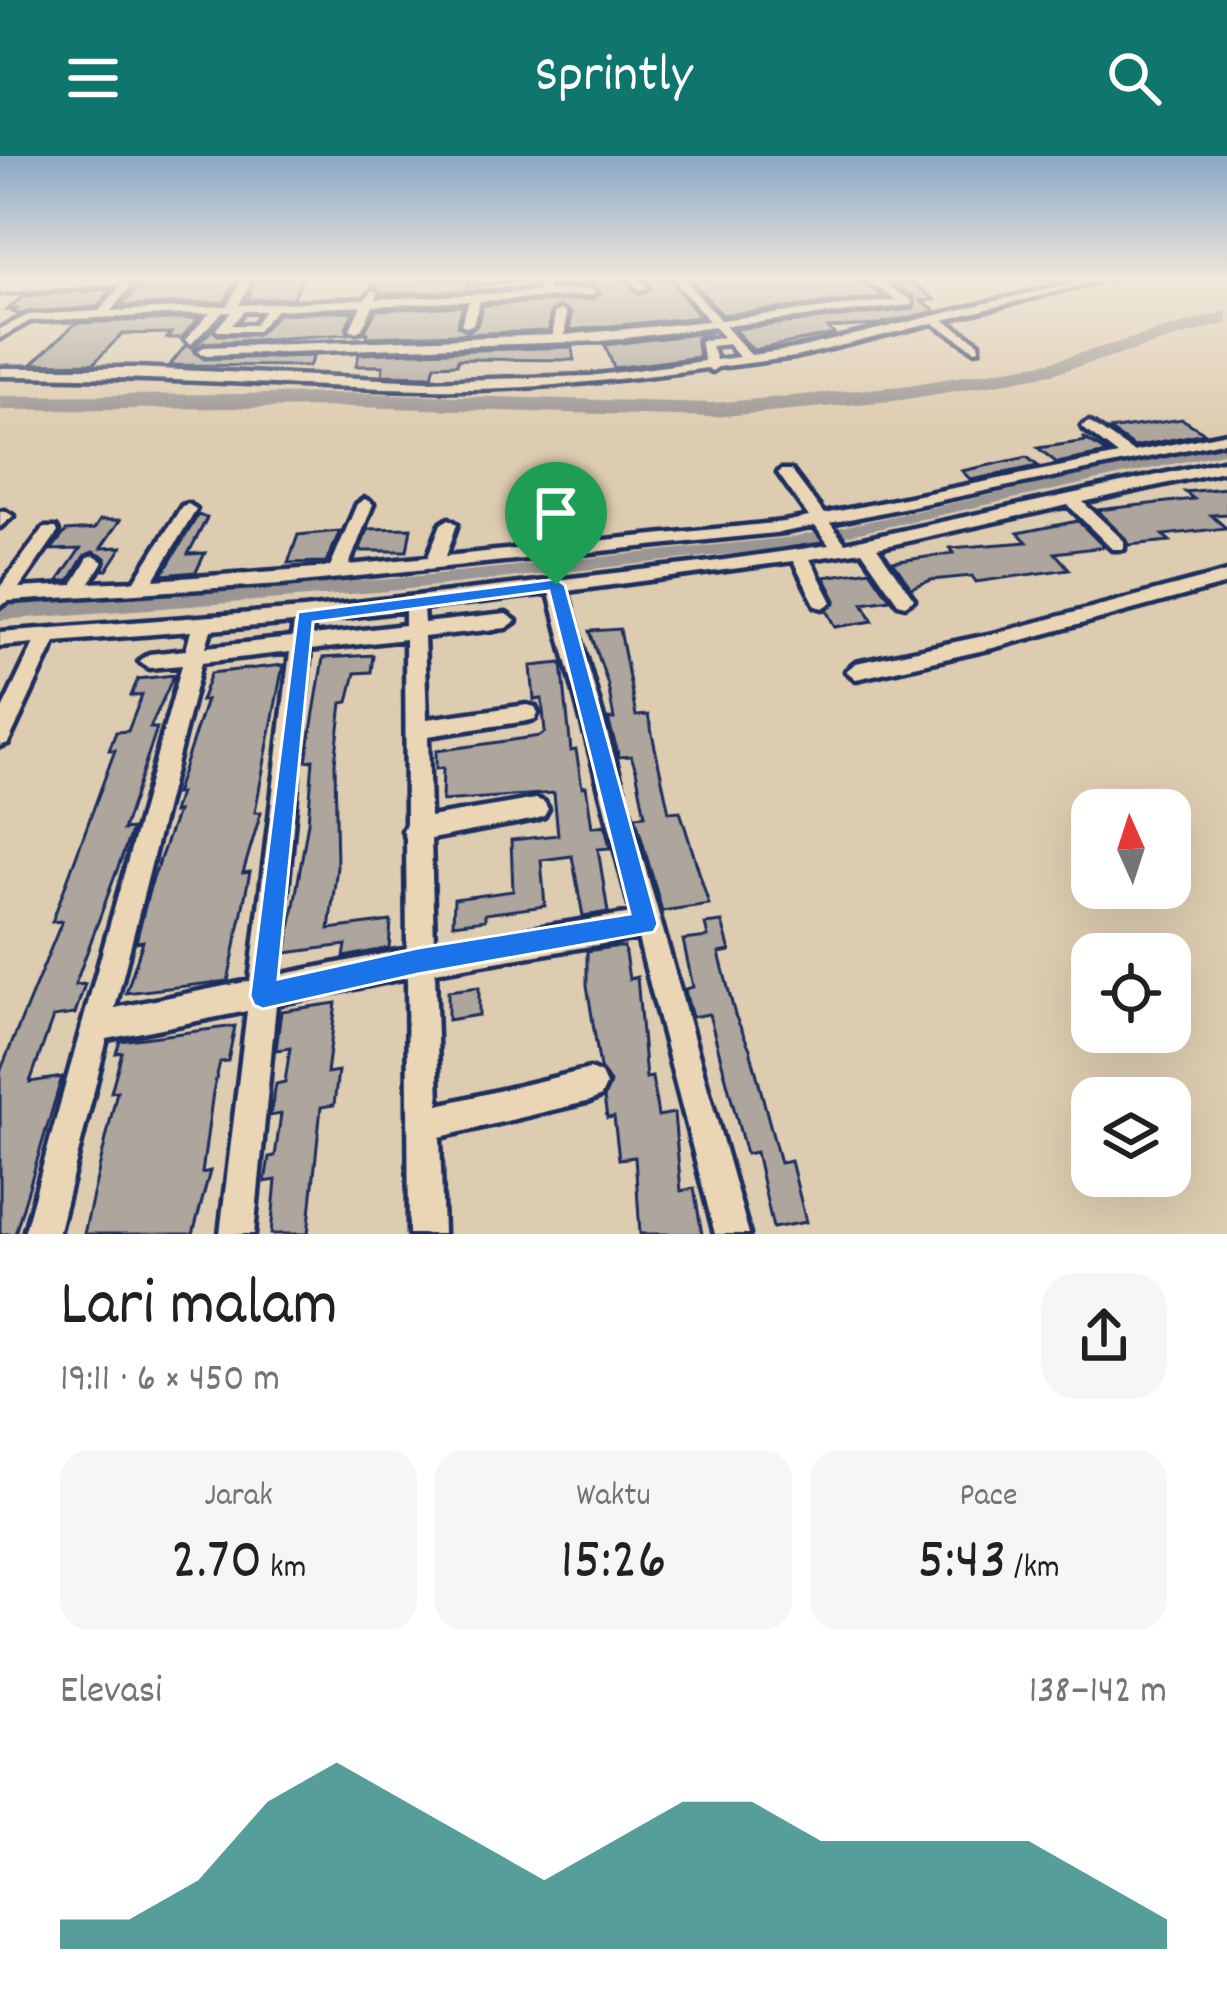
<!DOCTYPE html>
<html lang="id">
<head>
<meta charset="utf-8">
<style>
  :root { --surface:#fff; --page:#f6f6f6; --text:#202124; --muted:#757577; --accent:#0f766e }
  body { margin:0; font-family:Dekko,sans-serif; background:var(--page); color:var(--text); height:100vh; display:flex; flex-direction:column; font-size:45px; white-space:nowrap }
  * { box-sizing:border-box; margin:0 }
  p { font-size:39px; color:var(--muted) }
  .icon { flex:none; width:66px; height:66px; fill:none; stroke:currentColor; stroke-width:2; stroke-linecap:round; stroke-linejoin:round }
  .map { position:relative; height:1078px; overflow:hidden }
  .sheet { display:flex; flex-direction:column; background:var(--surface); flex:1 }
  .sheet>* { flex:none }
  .needle { width:78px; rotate:357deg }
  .tools { position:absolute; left:1071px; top:633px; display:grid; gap:24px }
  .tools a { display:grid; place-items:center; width:120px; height:120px; border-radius:24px; background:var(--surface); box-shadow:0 12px 48px #0002; font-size:60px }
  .pin { position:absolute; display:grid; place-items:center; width:102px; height:102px; color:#fff; margin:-123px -51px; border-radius:50% 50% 50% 0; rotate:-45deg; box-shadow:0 0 12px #0007 }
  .pin .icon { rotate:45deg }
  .round { display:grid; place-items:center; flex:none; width:126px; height:126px; border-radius:36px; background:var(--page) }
  .overview { display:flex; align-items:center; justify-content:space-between; height:204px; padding:0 60px }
  h1 { font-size:66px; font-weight:600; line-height:90px }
  .stats { display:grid; grid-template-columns:repeat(3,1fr); gap:18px; height:204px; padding:12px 60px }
  .stats div { display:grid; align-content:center; border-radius:30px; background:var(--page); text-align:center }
  .stats b { font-size:60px; font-weight:600 }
  .stats small { font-size:33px; font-weight:400 }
  .stats p { font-size:33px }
  .chart { height:336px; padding:24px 60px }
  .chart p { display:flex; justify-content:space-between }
  .chart svg { width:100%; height:216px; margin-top:12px; fill:var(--accent); opacity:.7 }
  header { display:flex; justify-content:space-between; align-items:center; height:156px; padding:0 60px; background:var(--accent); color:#fff; font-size:54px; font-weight:600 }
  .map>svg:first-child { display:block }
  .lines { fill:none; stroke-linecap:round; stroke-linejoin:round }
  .canal { fill:#9b9694; fill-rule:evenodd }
  .river { fill:#9b9694; fill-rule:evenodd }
  .building { fill:#aea59c; stroke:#1b2f5e; stroke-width:3 }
  .minor-casing { stroke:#1b2f5e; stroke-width:9 }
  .primary-casing { stroke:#1b2f5e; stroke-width:9 }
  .minor { fill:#ead6b5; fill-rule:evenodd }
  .primary { fill:#ead6b5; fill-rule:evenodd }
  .route { fill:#1a73e8; stroke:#fff; stroke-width:3; fill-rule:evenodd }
</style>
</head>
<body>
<header><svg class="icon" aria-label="menu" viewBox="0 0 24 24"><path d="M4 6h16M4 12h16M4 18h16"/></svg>Sprintly<svg class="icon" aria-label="search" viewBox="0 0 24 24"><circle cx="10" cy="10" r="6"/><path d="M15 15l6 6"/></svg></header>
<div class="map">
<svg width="1227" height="1078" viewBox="0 0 1227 1078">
  <rect width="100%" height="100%" fill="#deccb0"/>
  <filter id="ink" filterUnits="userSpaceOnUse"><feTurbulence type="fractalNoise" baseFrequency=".00833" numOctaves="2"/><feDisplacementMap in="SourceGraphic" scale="24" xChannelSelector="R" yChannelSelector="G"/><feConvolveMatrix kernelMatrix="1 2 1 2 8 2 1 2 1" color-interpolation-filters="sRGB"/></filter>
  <g filter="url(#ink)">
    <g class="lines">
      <path class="canal" d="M 1227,288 L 1227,296 L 795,391 L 390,435 L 0,464 L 0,450 L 390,423 L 795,381 Z"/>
      <path class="river" d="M 1227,155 L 1227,167 L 1052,218 L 902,244 L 713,261 L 354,251 L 0,254 L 0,240 L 354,237 L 713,247 L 902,230 L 1050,206 Z"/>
    </g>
    <g class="building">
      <path d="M 219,122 L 238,122 L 224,146 L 121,150 L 146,125 Z"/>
      <path d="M 257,122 L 303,122 L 293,142 L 247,144 Z"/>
      <path d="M 377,122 L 468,122 L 469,130 L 533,122 L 533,132 L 382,138 L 374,130 Z"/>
      <path d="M 577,122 L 625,122 L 640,138 L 652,132 L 645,122 L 669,122 L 700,161 L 570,174 L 571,157 L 558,150 L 550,157 L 549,175 L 367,181 L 368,177 L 364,177 L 376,154 L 463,150 L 457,170 L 469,175 L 477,169 L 483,149 L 591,143 L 600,138 L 591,128 L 552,130 Z"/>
      <path d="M 689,122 L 859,122 L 883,141 L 722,159 Z"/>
      <path d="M 913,126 L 935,144 L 921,145 L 936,155 L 875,169 L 828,172 L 834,178 L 753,194 L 734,173 L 913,153 L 913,140 L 896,129 Z"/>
      <path d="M 112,133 L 97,151 L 18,158 L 13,156 L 17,153 L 7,154 L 23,140 Z"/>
      <path d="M 354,155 L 346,171 L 349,178 L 204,187 L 194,194 L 204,203 L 314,200 L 309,210 L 170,209 L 185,190 L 194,191 L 212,174 L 218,179 L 257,179 L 278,158 Z"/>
      <path d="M 199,162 L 181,182 L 167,182 L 171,177 L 122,178 L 94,207 L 32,208 L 76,167 Z"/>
      <path d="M 712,176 L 696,182 L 699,201 L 614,212 L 605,189 Z"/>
      <path d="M 572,191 L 574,204 L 458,203 L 457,208 L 435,209 L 432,220 L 382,219 L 383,210 L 356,210 L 359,198 Z"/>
      <path d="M 1182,263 L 1205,277 L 1134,291 L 1109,274 Z"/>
      <path d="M 1083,281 L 1107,297 L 1057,307 L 1038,292 L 1087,285 Z"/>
      <path d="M 1027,301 L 1038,310 L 971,324 L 962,315 Z"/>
      <path d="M 1227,332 L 1227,358 L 1211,359 L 1226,372 L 1163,379 L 1170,385 L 1129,389 L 1098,354 L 1194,343 L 1185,336 Z"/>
      <path d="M 597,358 L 597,380 L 542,383 L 543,368 L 568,367 L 568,359 Z"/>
      <path d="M 198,359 L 207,362 L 188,398 L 205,397 L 196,416 L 162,419 Z"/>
      <path d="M 100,364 L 120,364 L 101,392 L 122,391 L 107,414 L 103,414 L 106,402 L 93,396 L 84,400 L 69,425 L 58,425 L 80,393 L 51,394 L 66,375 L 94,373 Z"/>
      <path d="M 1078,365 L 1104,391 L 1055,397 L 1069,413 L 976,426 L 972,420 L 931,424 L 911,432 L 893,406 L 954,397 L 950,392 L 1027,386 L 1018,377 Z"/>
      <path d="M 411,372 L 407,395 L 359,395 L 368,373 Z"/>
      <path d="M 340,375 L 326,406 L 288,407 L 298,379 Z"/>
      <path d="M 870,414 L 890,443 L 863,447 L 873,465 L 836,471 L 827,454 L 836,444 L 824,421 Z"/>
      <path d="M 620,473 L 636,560 L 648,559 L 669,656 L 680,655 L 709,748 L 662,755 L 635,660 L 645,659 L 636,614 L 631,600 L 619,601 L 608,563 L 614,563 L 608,529 L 590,475 Z"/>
      <path d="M 373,499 L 371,516 L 355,517 L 348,546 L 342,547 L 335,607 L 337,711 L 329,773 L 391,765 L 389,792 L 344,801 L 346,789 L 286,797 L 308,666 L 313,604 L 306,605 L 323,502 Z"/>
      <path d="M 562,507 L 571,595 L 576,594 L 582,631 L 586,630 L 592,671 L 605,669 L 610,692 L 598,693 L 608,756 L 583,760 L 572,700 L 541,704 L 545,750 L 485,758 L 485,764 L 453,768 L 454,743 L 513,735 L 511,684 L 558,679 L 554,637 L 442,645 L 443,612 L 436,613 L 436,595 L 540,580 L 545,576 L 542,543 L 534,544 L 531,510 Z"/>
      <path d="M 283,509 L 255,656 L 261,656 L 243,717 L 250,716 L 228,825 L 126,837 L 143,785 L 136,786 L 150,731 L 177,656 L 173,657 L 179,637 L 175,638 L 206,544 L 201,545 L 211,517 Z"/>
      <path d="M 174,519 L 150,572 L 157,572 L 123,674 L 132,673 L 75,829 L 85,828 L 75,858 L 53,861 L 30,926 L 62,921 L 15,1078 L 0,1078 L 0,916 L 62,765 L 52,766 L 115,594 L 109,594 L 116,576 L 128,575 L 142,539 L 131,540 L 138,523 Z"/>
      <path d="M 722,766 L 730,795 L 719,797 L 735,859 L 750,893 L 780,1007 L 791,1005 L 806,1066 L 773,1072 L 756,996 L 746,998 L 709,858 L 692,861 L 687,843 L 685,833 L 693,831 L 683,784 L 708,781 L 705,768 Z"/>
      <path d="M 613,791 L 624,791 L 629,823 L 637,821 L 646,922 L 652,921 L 658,960 L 674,957 L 681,1035 L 694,1032 L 702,1078 L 640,1078 L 635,1001 L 619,1003 L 614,961 L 607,962 L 604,942 L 610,927 L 600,912 L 587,829 L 587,795 Z"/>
      <path d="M 479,831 L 479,859 L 448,864 L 448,835 Z"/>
      <path d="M 336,847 L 327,917 L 338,915 L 334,949 L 321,951 L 308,1078 L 271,1078 L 276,1024 L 265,1026 L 269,1001 L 275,1000 L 281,958 L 270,960 L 276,928 L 285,926 L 290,892 L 276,894 L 281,855 Z"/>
      <path d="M 235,870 L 228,905 L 220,906 L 213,936 L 202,1017 L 210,1015 L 193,1078 L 84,1078 L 117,935 L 111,936 L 122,896 L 116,897 L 120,885 Z"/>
    </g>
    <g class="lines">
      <defs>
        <g id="minor">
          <path d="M 127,122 L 137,122 L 111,155 L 227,150 L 243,122 L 253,122 L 239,149 L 365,143 L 373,134 L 378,137 L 376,143 L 534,136 L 538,135 L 537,122 L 547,122 L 548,135 L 591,133 L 596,136 L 591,139 L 480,145 L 473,168 L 467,171 L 461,168 L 469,145 L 373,150 L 362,173 L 356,176 L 350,173 L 361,150 L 276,154 L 257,175 L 218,175 L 216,173 L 231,156 L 223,156 L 191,188 L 185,184 L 210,157 L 30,165 L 0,182 L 0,173 L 28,159 L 99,155 ZM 244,155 L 265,155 L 254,169 L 232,169 Z"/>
          <path d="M 629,122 L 639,122 L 648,132 L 639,134 Z"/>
          <path d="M 673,122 L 683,122 L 720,164 L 896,144 L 863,122 L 912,122 L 883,127 L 911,144 L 912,149 L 725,170 L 751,199 L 795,193 L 1092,122 L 1109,122 L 944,164 L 979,187 L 979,193 L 975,194 L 933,167 L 795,201 L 718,211 L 712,215 L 707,212 C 612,225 518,235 423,233 C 282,230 141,220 0,220 L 0,212 L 134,212 L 426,225 L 590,220 L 704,205 L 700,185 L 723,181 L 714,171 L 601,185 L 204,199 L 198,195 L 204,191 L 553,179 L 554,157 L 560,154 L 566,157 L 565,179 L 709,165 ZM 728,188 L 739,201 L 716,204 L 711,190 Z"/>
          <path d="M 1089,266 L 1133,296 L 1227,277 L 1227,285 L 830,367 L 845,387 L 1227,304 L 1227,314 L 1083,346 L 1124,385 L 1124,393 L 1112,393 L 1068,349 L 877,392 L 914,443 L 905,449 L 898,447 L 862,395 L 810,403 L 832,446 L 823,452 L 816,450 L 793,405 L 567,435 L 749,1078 L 715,1078 L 638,782 L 435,816 L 439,949 L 590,913 L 601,918 L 606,929 L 601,940 L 590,945 L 440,981 L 443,1078 L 409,1078 L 407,821 L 276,848 L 254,1078 L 220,1078 L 247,855 L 107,883 L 58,1078 L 24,1078 L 182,509 L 149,512 L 139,505 L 149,498 L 186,494 L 191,475 L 55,486 L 8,587 L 0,590 L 0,558 L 34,487 L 0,490 L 0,476 L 304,453 L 710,406 L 829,389 L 815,370 L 784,376 L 282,428 L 9,445 L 0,450 L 0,431 L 44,372 L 56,372 L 58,376 L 19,432 L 72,429 L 88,402 L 94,400 L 103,406 L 90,427 L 135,425 L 182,350 L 188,348 L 196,353 L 154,424 L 330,411 L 357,348 L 365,343 L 373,348 L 349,409 L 428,401 L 441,368 L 449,363 L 457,368 L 446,400 L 784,366 L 809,361 L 778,317 L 781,314 L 791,314 L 824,358 L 1118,299 L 1084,273 L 1082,270 ZM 549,437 L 632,757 L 434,788 L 431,683 L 536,663 L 544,660 L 548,653 L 544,646 L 536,643 L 430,661 L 428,580 L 527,565 L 535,563 L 538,557 L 535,551 L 527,549 L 427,563 L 424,481 L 506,472 L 516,465 L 506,458 L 424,467 L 423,452 ZM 405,454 L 405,469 L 312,480 L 313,465 ZM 294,467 L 292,482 L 206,491 L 211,474 ZM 405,483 L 406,668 L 403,675 L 406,682 L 407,793 L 279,819 L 310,494 ZM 290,496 L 250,825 L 115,852 L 202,506 Z"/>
          <path d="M 5,355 L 13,360 L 0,371 L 0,356 Z"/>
          <path d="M 1227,416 L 1227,428 L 993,492 L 856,523 L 846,515 L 856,507 L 993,478 Z"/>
        </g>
        <path id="primary" d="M 71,122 L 142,122 L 134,127 L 0,137 L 0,127 Z"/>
      </defs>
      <use href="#minor" class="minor-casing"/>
      <use href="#primary" class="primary-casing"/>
      <use href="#minor" class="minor"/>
      <use href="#primary" class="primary"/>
    </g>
  </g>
  <linearGradient id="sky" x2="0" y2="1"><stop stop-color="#89a8c6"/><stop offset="0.45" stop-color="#f0e8db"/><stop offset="1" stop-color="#f0e8db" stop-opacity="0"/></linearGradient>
  <rect width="1227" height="273" fill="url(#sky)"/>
  <path class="route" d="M 556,423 L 565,429 L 658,768 L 654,776 L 418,818 L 263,853 L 254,849 L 250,840 L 298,456 ZM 549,435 L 630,758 L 418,792 L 278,823 L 313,466 Z"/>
</svg>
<div class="tools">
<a><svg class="needle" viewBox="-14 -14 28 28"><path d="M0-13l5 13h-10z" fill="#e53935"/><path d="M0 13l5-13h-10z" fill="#757577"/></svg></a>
<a><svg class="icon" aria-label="locate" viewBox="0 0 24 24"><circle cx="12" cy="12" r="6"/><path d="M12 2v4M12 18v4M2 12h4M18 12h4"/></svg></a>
<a><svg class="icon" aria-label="layers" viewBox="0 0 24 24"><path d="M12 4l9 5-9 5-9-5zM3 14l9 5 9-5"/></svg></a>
</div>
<div class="pin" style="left:556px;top:429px;background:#1e9e55"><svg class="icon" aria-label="arrive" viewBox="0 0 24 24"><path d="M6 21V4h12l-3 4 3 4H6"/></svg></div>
</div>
<section class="sheet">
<div class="overview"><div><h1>Lari malam</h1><p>19:11 · 6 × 450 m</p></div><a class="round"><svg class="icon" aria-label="share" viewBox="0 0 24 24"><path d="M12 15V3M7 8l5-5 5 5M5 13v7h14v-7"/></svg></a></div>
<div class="stats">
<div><p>Jarak</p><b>2.70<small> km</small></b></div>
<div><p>Waktu</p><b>15:26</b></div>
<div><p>Pace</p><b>5:43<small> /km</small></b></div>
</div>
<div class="chart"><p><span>Elevasi</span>138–142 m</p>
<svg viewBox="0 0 160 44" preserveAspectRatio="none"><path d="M0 44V38L10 38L20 30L30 14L40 6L50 14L60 22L70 30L80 22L90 14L100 14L110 22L120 22L130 22L140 22L150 30L160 38V44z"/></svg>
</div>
</section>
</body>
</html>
